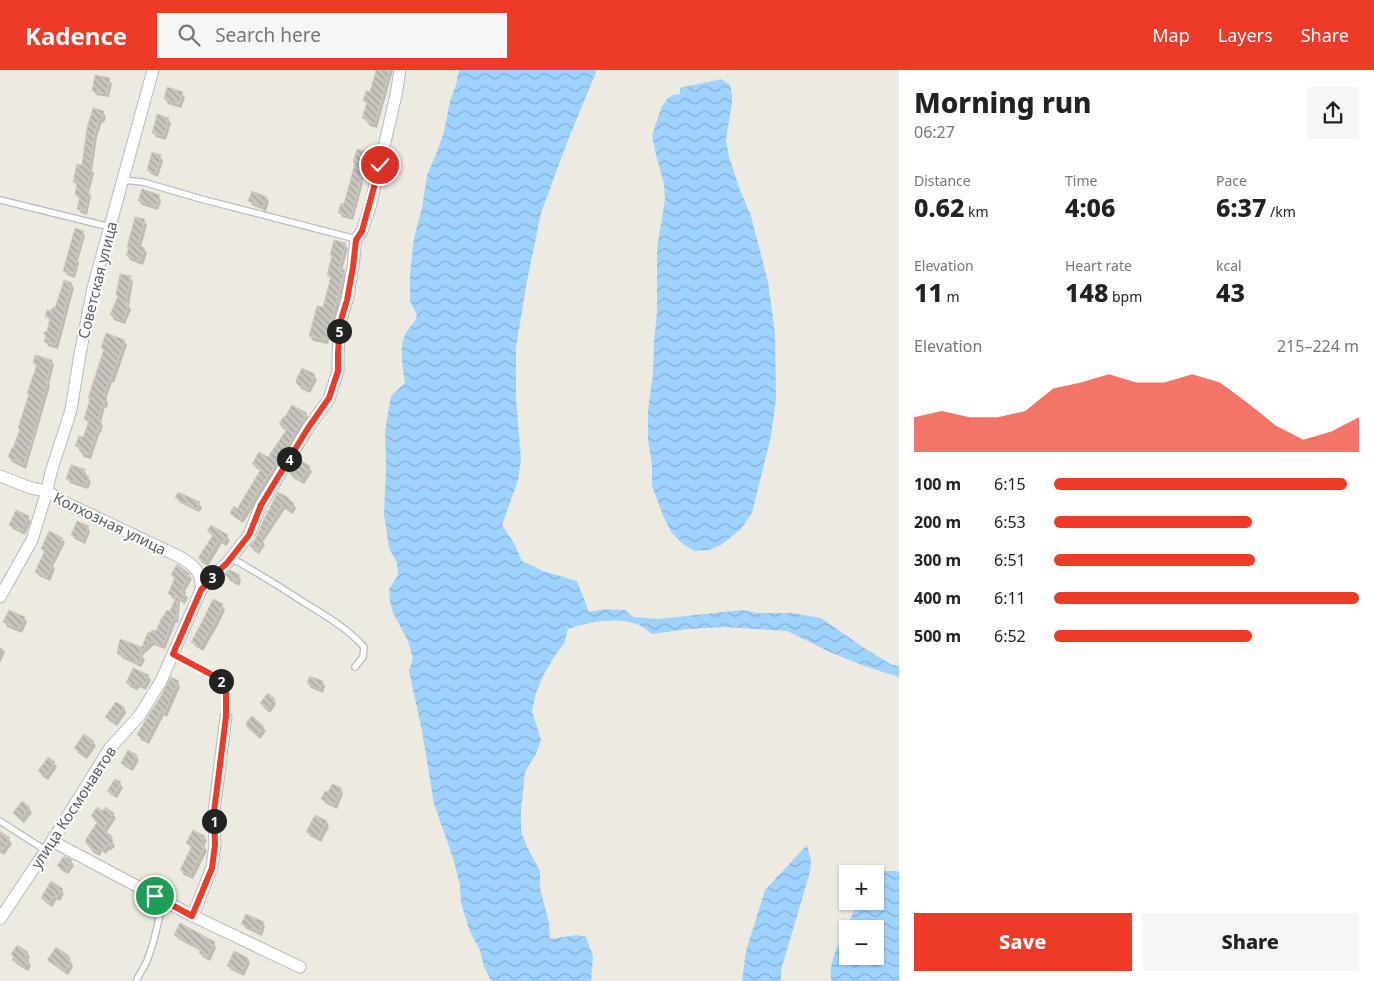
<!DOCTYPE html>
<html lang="en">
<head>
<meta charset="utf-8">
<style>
  :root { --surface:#fff; --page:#f6f6f6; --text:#222; --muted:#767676; --accent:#ed3b27 }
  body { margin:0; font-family:"Noto Sans",sans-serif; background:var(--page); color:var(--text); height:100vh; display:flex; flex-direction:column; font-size:19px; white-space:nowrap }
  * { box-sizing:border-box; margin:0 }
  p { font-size:16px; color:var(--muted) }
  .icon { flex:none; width:28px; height:28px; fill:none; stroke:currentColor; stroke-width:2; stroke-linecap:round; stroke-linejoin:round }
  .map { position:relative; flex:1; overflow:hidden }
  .side { display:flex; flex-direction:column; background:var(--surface); width:475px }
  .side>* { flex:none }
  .buttons { position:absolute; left:839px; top:795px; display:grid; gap:10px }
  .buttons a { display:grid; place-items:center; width:45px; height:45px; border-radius:0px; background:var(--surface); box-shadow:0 1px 4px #0004; font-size:25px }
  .pin { position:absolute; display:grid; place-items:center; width:42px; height:42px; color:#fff; margin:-21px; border:2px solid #fff; border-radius:50%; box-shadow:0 1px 5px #0007 }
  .km { position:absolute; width:25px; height:25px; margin:-12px; border-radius:50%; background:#222; color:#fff; font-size:14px; line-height:25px; text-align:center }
  .round { display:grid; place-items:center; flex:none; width:52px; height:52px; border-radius:0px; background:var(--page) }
  .overview { display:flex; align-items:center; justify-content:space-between; height:85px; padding:0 15px }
  h1 { font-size:28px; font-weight:800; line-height:38px }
  .metrics { display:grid; grid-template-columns:repeat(3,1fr); gap:8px; height:85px; padding:5px 15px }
  .metrics div { display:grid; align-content:center }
  .metrics b { font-size:25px; font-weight:800 }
  .metrics small { font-size:14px; font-weight:400 }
  .metrics p { font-size:14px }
  .chart { height:140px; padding:10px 15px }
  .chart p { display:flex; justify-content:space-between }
  .chart svg { width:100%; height:90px; margin-top:5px; fill:var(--accent); opacity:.7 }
  .button { display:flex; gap:10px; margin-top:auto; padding:10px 15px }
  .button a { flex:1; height:58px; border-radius:0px; background:var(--accent); color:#fff; font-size:20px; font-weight:800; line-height:58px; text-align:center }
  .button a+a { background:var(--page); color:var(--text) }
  ul { padding:0 15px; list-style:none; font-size:16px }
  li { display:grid; grid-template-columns:80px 60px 1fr; align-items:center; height:38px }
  li i { height:12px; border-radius:6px; background:var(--accent) }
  header { display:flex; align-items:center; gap:30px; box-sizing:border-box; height:70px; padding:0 25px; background:var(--accent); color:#fff }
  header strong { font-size:24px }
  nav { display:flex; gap:28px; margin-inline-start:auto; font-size:18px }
  .search { width:350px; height:45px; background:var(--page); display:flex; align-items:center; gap:12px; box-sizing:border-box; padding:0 18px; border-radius:0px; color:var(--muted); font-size:19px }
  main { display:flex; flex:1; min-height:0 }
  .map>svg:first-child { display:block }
  .water { fill:url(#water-waves); fill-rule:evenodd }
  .shadow { fill:#0003 }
  .building { fill:url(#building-back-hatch); stroke:#d2ccbf }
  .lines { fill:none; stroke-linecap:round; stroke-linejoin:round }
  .service-casing { stroke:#b6b9be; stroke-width:8 }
  .minor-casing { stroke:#b6b9be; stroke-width:13 }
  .service { stroke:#fff; stroke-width:5.5 }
  .minor { stroke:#fff; stroke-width:11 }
  .route-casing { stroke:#fff; stroke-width:10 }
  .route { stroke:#ed3b27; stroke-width:6 }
  .labels { text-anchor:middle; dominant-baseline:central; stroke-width:4; stroke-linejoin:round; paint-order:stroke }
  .street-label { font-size:15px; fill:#595d62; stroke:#fff }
</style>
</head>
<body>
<header>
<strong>Kadence</strong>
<div class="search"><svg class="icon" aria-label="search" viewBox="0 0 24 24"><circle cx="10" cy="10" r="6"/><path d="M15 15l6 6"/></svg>Search here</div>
<nav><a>Map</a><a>Layers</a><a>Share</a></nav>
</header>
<main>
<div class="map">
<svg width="899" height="911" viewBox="0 0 899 911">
  <defs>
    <pattern id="water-waves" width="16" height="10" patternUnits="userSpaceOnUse" patternTransform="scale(1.25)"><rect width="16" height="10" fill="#9fd3ff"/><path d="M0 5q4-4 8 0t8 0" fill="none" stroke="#85aed2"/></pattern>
    <pattern id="building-back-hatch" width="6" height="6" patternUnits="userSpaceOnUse" patternTransform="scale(1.25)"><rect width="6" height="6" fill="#c8c4be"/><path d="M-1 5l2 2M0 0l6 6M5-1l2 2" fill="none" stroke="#a5a29e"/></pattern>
  </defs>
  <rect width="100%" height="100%" fill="#edeae1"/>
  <g class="water">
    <path d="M 459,0 L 597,0 L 568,70 L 541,143 L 527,211 L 516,277 L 516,329 L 521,389 L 518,410 L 502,455 L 515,475 L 522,491 L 543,501 L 577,511 L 589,542 L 606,539 L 625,540 L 633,547 L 659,549 L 742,540 L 759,543 L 792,543 L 821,548 L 864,578 L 892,595 L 899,596 L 899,607 L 864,596 L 830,582 L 787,561 L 724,557 L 689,559 L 652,564 C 648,561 643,557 639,555 C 619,546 587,552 568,559 L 564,574 L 556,584 L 544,604 L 536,623 L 532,641 L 541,670 L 536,684 L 525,702 L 521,740 L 521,761 L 527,777 L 540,801 L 540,818 L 549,853 L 550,869 L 577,865 L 586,867 L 593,886 L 591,911 L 491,911 L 491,910 L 484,897 L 480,880 L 470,862 L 461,833 L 460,815 L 453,788 L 434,734 L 422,661 L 409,601 L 413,588 L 408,571 L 393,543 L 390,531 L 389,519 L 398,505 L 397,493 L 389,478 L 384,444 L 386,397 L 385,361 L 391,326 L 405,313 C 403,300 399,276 405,265 C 409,256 414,256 417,245 L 410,231 L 410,204 L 414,168 L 422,138 L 427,105 L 437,82 L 444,62 L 450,31 L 456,15 Z"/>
    <path d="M 721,9 L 730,15 L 732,25 L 732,32 L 726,70 L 729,87 L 740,120 L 751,146 L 768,212 L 775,263 L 776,329 L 771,366 L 752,443 L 741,459 L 721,475 L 709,480 L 694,481 L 683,474 L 672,463 L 664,448 L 652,416 L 652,394 L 648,370 L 648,340 L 653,304 L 654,272 L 657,242 L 657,178 L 665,130 L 664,114 L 656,85 L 652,66 L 661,38 L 667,29 L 673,25 L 680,24 L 680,18 C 694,14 707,13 721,9 Z"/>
    <path d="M 807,775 L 811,791 L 810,802 L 781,900 L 781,911 L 742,911 L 746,881 L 765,820 Z"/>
    <path d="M 883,801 L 897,801 L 899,802 L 899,911 L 832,911 C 824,894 852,849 858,831 L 875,831 L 875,806 ZM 848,859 L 875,859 L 875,886 L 848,886 Z"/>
  </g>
  <g class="shadow">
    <path d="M 378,0 L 393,0 L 377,58 L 370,56 L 363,47 L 367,36 L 365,31 L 371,23 Z"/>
    <path d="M 109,10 L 112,14 L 109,27 L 96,25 L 93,20 Z"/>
    <path d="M 182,23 L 185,28 L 181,38 L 168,34 L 165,29 Z"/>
    <path d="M 103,42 L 106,47 L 104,53 L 102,52 L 97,67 L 92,101 L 94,103 L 89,123 L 91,126 L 87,145 L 81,143 L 78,139 L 80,129 L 79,129 L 76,124 L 77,116 L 74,112 L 83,97 L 88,58 Z"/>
    <path d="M 168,49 L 171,53 L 166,70 L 156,67 L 154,63 Z"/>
    <path d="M 367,83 L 370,88 L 362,112 L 363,113 L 353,150 L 342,147 L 340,143 L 345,135 L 356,95 L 354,92 Z"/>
    <path d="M 160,86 L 163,91 L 158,107 L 151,104 L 148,100 Z"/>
    <path d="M 159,126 L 161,131 L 158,140 L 142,135 L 139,131 Z"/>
    <path d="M 267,128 L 269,132 L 266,141 L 252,135 L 250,131 Z"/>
    <path d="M 144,151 L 147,155 L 141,177 L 144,179 L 147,183 L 143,195 L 130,190 L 127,185 L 129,179 L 128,177 Z"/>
    <path d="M 83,162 L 85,166 L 78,191 L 79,193 L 75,208 L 67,205 L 64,201 Z"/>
    <path d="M 345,174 L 348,179 L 342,200 L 344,201 L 347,205 L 328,274 L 313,271 L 310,266 L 324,239 L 331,210 L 328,205 L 333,188 L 331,185 Z"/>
    <path d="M 130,207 L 133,212 L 129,236 L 131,240 L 125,254 L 114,250 L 111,245 L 118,227 L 117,225 Z"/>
    <path d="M 71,214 L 74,218 L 58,279 L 48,276 L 46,272 L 51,252 L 47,247 L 56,240 Z"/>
    <path d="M 124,271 L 127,275 L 114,313 L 112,312 L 106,329 L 108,333 L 107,338 L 105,337 L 101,352 L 103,356 L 101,363 L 100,362 L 91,389 L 84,387 L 77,376 L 84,369 L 89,354 L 85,349 L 91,331 L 89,328 L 104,281 L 102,278 Z"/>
    <path d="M 52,291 L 54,295 L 49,314 L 50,316 L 26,399 L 12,392 L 9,387 L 14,380 L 21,360 L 30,326 L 28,323 L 37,298 L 34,293 Z"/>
    <path d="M 303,300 L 314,305 L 317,310 L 310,323 L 301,319 L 298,314 Z"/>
    <path d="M 306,344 L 309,348 L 286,387 L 243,453 L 234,447 L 231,443 L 238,441 L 261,401 L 256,398 L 253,394 L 269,389 L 287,361 L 283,359 L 280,354 Z"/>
    <path d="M 298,390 L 309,397 L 312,402 L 304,414 L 293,408 L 291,403 Z"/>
    <path d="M 84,400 L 87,405 L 86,407 L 88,408 L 91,412 L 88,419 L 70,413 L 68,409 Z"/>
    <path d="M 177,428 L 199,433 L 202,438 L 199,442 L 179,432 Z"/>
    <path d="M 289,429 L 296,438 L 293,444 L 285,439 L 263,472 L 265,475 L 259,484 L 254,481 L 251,476 L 257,469 L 264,452 Z"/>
    <path d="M 28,447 L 31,452 L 25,465 L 13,459 L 10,455 Z"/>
    <path d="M 88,457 L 90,462 L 85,474 L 75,469 L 72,465 Z"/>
    <path d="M 208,461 L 227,466 L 230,471 L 226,476 L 222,473 L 208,496 L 202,493 L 199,488 L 213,467 Z"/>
    <path d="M 62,469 L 65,473 L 53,496 L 55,499 L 50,511 L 39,506 L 36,502 L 45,483 L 42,479 Z"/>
    <path d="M 172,505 L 189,505 L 192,509 L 184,523 L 188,528 L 185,534 L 180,531 L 178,553 L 176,552 L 165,579 L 154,575 L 142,586 L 145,590 L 141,597 L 122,588 L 118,582 L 142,579 L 157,563 L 170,543 L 176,530 L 172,528 L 169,523 L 175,510 Z"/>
    <path d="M 227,505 L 239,506 L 241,511 L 239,516 L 229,510 Z"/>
    <path d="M 213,531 L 222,535 L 225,540 L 218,555 L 203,581 L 195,576 L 192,572 Z"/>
    <path d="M 24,548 L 27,552 L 22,563 L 7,557 L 5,552 Z"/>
    <path d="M 0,577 L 5,582 L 0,593 Z"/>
    <path d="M 148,606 L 151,610 L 146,620 L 140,617 L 137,620 L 130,617 L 128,613 Z"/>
    <path d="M 310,608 L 323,612 L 325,617 L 323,623 L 311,618 L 308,613 Z"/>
    <path d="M 178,612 L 180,617 L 167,647 L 164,645 L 149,674 L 141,670 L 139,665 Z"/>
    <path d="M 274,630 L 276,634 L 270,643 L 264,638 L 261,633 Z"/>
    <path d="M 116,633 L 124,638 L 126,643 L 117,656 L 109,651 L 107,647 Z"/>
    <path d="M 247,656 L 263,657 L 266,661 L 260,669 L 250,660 Z"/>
    <path d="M 93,672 L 96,676 L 87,689 L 78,683 L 76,678 Z"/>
    <path d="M 136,686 L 139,690 L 133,701 L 125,697 L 122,693 Z"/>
    <path d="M 54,693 L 57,697 L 48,710 L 42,706 L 40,701 Z"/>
    <path d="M 115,710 L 120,713 L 123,718 L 117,728 L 111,725 L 109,721 Z"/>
    <path d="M 341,719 L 343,724 L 337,739 L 325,733 L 323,729 L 328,723 Z"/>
    <path d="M 22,733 L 29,738 L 32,743 L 24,753 L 17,747 L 14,743 Z"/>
    <path d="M 103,742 L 113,744 L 116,748 L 106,763 L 110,766 L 115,776 L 114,778 L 108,781 L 106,784 L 102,781 L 100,786 L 94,783 L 87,774 L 98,753 L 95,751 L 93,746 Z"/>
    <path d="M 316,747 L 327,752 L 329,757 L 321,772 L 310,766 L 308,762 Z"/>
    <path d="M 0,763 L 9,769 L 12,774 L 4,785 L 0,782 Z"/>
    <path d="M 204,767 L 207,771 L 204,776 L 207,781 L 193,809 L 184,805 L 181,800 L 192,779 L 187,773 Z"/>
    <path d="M 64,787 L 71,791 L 74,796 L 68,804 L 61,800 L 59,796 Z"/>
    <path d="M 62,820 L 64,824 L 60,831 L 57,829 L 52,837 L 45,832 L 42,828 Z"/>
    <path d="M 263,853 L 265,857 L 262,866 L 245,858 L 243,854 Z"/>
    <path d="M 176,865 L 214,873 L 216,878 L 210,891 L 203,887 L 200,883 L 201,881 L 178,869 Z"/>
    <path d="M 27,883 L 30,887 L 28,891 L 31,896 L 28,901 L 16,894 L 12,884 Z"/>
    <path d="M 69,886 L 73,897 L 68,905 L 52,894 L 49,890 Z"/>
    <path d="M 248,889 L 250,893 L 244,906 L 231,900 L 228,896 Z"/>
  </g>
  <g class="building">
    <path d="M 376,0 L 390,0 L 375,54 L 366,51 L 366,49 L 362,48 L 367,32 L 363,31 L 366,21 L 370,22 Z"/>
    <path d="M 95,5 L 110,8 L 107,24 L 92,21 Z"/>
    <path d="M 167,17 L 183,22 L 179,34 L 164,29 Z"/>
    <path d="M 93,38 L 104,41 L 102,49 L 99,49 L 95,62 L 90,97 L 92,98 L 87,120 L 89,121 L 85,141 L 77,139 L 80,126 L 75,125 L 77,113 L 73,112 L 77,94 L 82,95 L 87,58 Z"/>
    <path d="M 157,44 L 169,48 L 164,66 L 152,63 Z"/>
    <path d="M 357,79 L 368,82 L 360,108 L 361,108 L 351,147 L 338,143 L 341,133 L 344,134 L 355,93 L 353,92 Z"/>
    <path d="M 152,82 L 161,85 L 156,103 L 147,100 Z"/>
    <path d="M 142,119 L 160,125 L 156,137 L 138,131 Z"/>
    <path d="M 252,121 L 267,127 L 263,137 L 248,131 Z"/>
    <path d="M 135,147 L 145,149 L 138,175 L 145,178 L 140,191 L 126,185 L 129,178 L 127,177 Z"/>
    <path d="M 75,158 L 84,161 L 76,187 L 78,187 L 73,204 L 63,201 Z"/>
    <path d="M 334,170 L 346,173 L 339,198 L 345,200 L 326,270 L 309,266 L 317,236 L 323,237 L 331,206 L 327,205 L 332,186 L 330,185 Z"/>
    <path d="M 120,204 L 131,206 L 126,233 L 129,234 L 123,251 L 110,245 L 118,226 L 116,225 Z"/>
    <path d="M 64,210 L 72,213 L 64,241 L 65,241 L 55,275 L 44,272 L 46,266 L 43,263 L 47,261 L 50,248 L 45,247 L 47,240 L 51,241 L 53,237 L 55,238 Z"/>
    <path d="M 106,263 L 125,270 L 111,309 L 110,308 L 104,325 L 107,328 L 104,334 L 103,334 L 98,348 L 102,351 L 99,359 L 98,358 L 89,385 L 80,382 L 81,378 L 75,376 L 79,366 L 83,367 L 89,351 L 84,349 L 90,329 L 88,328 L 104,279 L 101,278 Z"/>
    <path d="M 35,285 L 52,290 L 47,310 L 48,311 L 34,359 L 35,360 L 24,395 L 8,387 L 12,378 L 13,378 L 20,359 L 18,358 L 29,324 L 27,324 L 37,294 L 33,293 Z"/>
    <path d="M 302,298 L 315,304 L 308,320 L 297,314 L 296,310 Z"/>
    <path d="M 292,335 L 307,343 L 292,368 L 293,368 L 283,382 L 270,404 L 269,404 L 240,450 L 230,443 L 234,436 L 237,439 L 261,399 L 252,394 L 259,382 L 268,387 L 287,359 L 279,354 L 284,346 L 285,347 Z"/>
    <path d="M 298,389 L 310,396 L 301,411 L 289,403 Z"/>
    <path d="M 71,395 L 85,399 L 83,405 L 89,406 L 86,415 L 66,409 Z"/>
    <path d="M 178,422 L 200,432 L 197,439 L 175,428 Z"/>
    <path d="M 278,422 L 289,428 L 289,430 L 294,433 L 291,440 L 282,436 L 261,468 L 263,470 L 257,481 L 250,476 L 256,468 L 263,451 Z"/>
    <path d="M 16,440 L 29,446 L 22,461 L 9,455 Z"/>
    <path d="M 77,451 L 89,456 L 83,470 L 71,465 Z"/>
    <path d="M 211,455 L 228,465 L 224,472 L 219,469 L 205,493 L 198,488 L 213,465 L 207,461 Z"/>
    <path d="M 49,461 L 63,468 L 51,493 L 53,494 L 47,507 L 35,502 L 45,480 L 41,479 Z"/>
    <path d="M 177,494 L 190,504 L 181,520 L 186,522 L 183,530 L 178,528 L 176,550 L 173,549 L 163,576 L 151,571 L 139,583 L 143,585 L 139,594 L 118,584 L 117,582 L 120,569 L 142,577 L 148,562 L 150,563 L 152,560 L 156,561 L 162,547 L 163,547 L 167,540 L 170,541 L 176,527 L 168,524 L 175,507 L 171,505 Z"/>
    <path d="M 230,500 L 240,505 L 236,512 L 225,505 Z"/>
    <path d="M 213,529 L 223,534 L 216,550 L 200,577 L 191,572 L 202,552 Z"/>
    <path d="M 9,540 L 25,547 L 20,559 L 3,552 Z"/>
    <path d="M 133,598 L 149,605 L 144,616 L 137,613 L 134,616 L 126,613 Z"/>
    <path d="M 310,606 L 323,611 L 320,619 L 307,613 Z"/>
    <path d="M 171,607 L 179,611 L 168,632 L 169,633 L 164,643 L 161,641 L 146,671 L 137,665 L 145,651 L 160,628 Z"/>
    <path d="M 268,623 L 275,629 L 267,639 L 260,633 Z"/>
    <path d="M 116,632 L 124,637 L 114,653 L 105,647 Z"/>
    <path d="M 252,646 L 264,656 L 257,665 L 246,656 L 247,654 L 246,653 Z"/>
    <path d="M 84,664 L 94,671 L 84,685 L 74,678 Z"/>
    <path d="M 128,680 L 137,685 L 130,698 L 121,693 Z"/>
    <path d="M 48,687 L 55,692 L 46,706 L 38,701 Z"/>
    <path d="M 115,709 L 121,712 L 114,725 L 107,721 Z"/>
    <path d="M 332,714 L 342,718 L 334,735 L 321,729 L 325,721 L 328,722 Z"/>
    <path d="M 22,731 L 30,737 L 21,749 L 13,743 Z"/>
    <path d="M 97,737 L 103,741 L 105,737 L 114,743 L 103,760 L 111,765 L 113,771 L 112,774 L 106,776 L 104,780 L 99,778 L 97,782 L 90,778 L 85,771 L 98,751 L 91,746 Z"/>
    <path d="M 315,745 L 327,751 L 318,768 L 306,762 Z"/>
    <path d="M 193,760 L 205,766 L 201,774 L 205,776 L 190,805 L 180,800 L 192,776 L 186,773 Z"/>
    <path d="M 0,761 L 10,768 L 0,784 Z"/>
    <path d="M 64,786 L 72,790 L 66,801 L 57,796 Z"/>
    <path d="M 51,811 L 63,819 L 57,827 L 54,826 L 49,833 L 41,828 Z"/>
    <path d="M 246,844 L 264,852 L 259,862 L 241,854 Z"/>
    <path d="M 180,853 L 215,872 L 207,887 L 199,883 L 201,879 L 174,865 Z"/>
    <path d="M 17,875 L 28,882 L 25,888 L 29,890 L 25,897 L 12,890 L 14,886 L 11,884 Z"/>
    <path d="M 56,877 L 69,886 L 67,889 L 71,892 L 65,901 L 47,890 Z"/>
    <path d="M 234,881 L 248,888 L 241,903 L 227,896 Z"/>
  </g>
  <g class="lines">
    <defs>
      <g id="service">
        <path d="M 123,110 L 143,112 L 201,129 L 356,169"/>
        <path d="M 0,130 L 110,157"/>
        <path d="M 231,488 C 257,502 280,517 305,533 C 326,546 347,558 364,577 L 363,587 L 355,597"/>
        <path d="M 173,584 L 218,608 L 226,618 L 226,647"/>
        <path d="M 0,751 L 45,780"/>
        <path d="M 136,911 L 147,891 L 154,870 L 160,844 L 155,826"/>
      </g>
      <g id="minor">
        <path d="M 0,406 L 31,418 L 47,421 L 64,432 L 180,487 C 195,496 202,502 201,520"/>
        <path d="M 0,527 L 32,470 L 47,421 L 51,402 L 71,340 L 80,284 L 93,218 L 153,0"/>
        <path d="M 52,771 L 193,846 L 300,897"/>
        <path d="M 193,846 L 212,797 L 215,775 L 214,742 L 226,647"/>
        <path d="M 0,849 L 52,771 L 110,678 L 140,645 L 161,611 L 201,520 L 211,508 L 227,493 L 249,465 L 261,435 L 308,358 L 329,329 L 338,301 L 338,284 L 340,253 L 347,230 L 353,197 L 356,169 L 362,161 L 370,137 L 396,25 L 400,0"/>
      </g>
    </defs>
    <use href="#service" class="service-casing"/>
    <use href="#minor" class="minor-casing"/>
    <use href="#service" class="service"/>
    <use href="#minor" class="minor"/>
  </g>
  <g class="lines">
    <defs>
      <path id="route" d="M 155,826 L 192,846 L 212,798 L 215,775 L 214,742 L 226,647 L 226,618 L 218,608 L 173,584 L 201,520 L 211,508 L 227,493 L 249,465 L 261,435 L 308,358 L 329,328 L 338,301 L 338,284 L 340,253 L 347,230 L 353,197 L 356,170 L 362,161 L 380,95"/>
    </defs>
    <use href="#route" class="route-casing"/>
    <use href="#route" class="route"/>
  </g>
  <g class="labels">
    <g class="street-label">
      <text transform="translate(97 210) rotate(-76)">Советская улица</text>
      <text transform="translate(110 453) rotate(26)">Колхозная улица</text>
      <text transform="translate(73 737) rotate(-57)">улица Космонавтов</text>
    </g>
  </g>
</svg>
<div class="buttons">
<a>+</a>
<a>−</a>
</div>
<div class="pin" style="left:155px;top:826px;background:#1e9e55"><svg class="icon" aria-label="arrive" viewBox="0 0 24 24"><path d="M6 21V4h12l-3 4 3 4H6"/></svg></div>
<div class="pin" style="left:380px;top:95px;background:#d93025"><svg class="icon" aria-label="check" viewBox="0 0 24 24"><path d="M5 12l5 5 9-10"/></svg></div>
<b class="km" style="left:214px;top:751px">1</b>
<b class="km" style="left:221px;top:611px">2</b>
<b class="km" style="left:212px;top:507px">3</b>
<b class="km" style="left:289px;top:389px">4</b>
<b class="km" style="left:339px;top:261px">5</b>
</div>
<section class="side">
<div class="overview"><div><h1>Morning run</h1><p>06:27</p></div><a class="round"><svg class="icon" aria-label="share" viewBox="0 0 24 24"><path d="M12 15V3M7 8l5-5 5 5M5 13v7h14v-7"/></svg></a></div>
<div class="metrics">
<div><p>Distance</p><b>0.62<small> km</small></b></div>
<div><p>Time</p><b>4:06</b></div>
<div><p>Pace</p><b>6:37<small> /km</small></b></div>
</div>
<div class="metrics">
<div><p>Elevation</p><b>11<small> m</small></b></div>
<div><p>Heart rate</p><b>148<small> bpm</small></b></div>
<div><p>kcal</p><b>43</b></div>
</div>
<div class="chart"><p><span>Elevation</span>215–224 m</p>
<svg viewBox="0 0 160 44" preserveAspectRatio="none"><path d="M0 44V27L10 24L20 27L30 27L40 24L50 13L60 10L70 6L80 10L90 10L100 6L110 10L120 20L130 31L140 38L150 34L160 27V44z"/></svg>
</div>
<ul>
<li><b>100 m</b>6:15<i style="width:96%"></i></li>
<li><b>200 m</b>6:53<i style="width:65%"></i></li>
<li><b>300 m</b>6:51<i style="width:66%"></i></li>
<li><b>400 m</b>6:11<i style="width:100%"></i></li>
<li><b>500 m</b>6:52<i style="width:65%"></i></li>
</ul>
<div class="button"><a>Save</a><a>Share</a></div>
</section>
</main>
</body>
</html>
